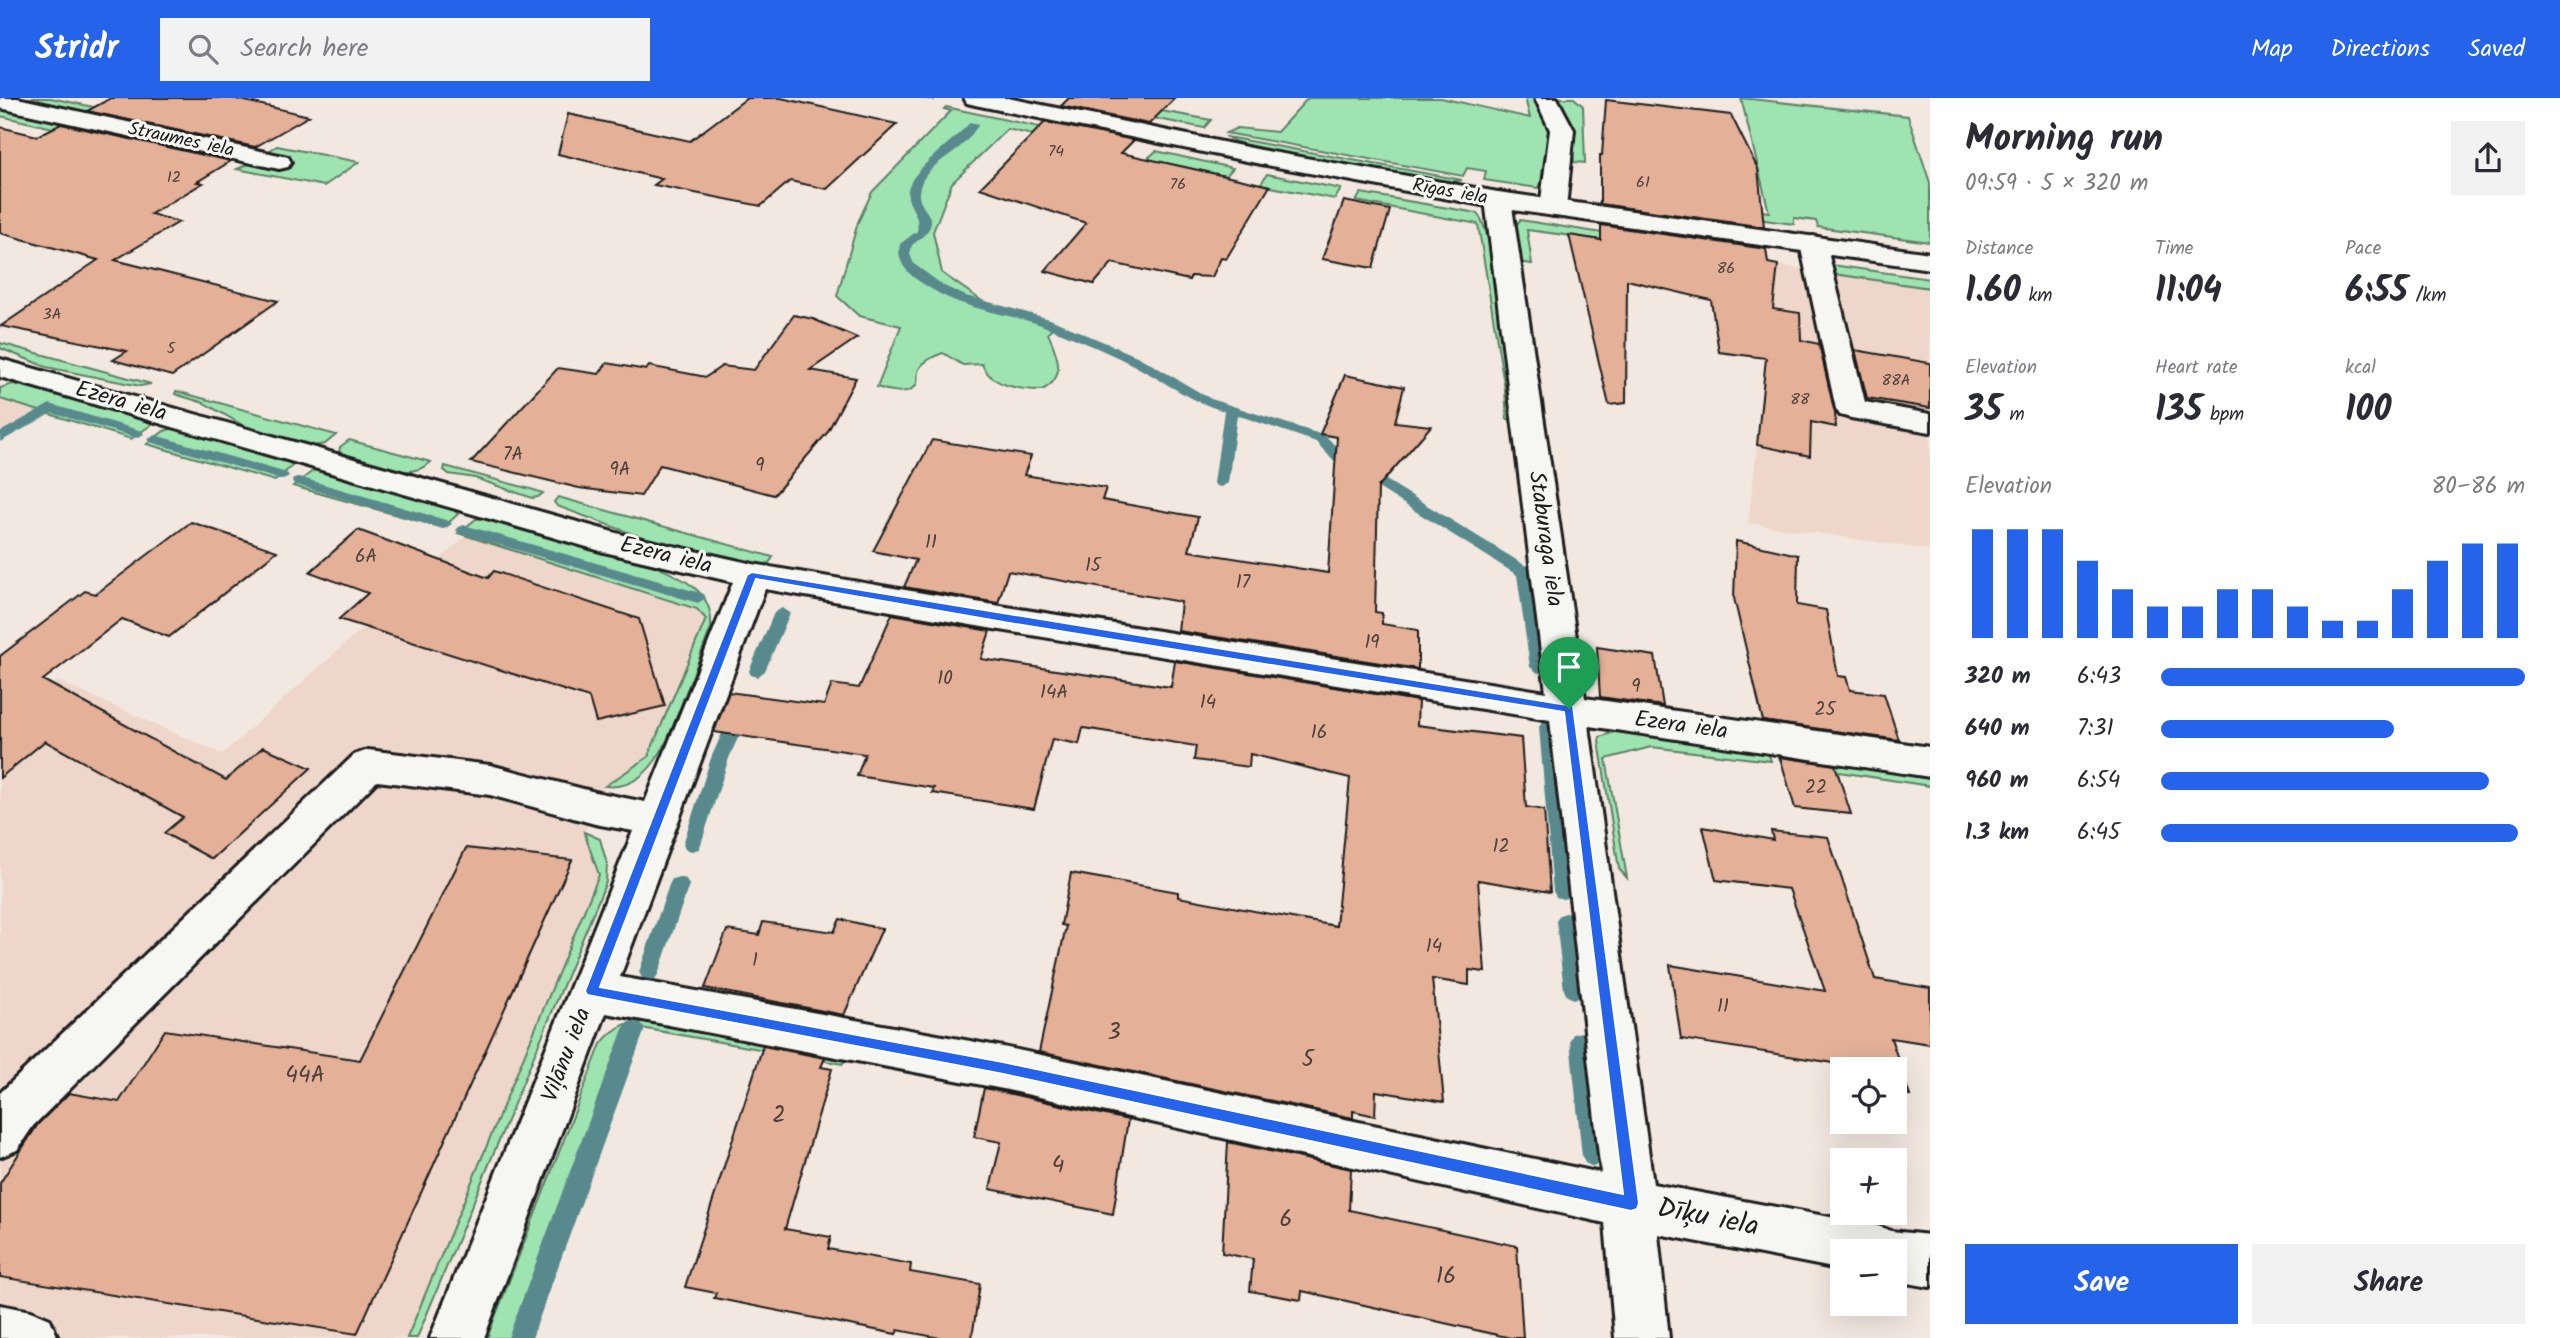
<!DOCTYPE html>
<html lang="en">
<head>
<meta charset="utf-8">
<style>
  :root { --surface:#fff; --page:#f2f2f3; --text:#2b2b33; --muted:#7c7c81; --accent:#2563eb }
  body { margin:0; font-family:Kalam,sans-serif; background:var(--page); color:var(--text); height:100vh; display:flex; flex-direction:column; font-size:26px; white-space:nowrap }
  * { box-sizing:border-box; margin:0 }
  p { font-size:23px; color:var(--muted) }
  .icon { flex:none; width:38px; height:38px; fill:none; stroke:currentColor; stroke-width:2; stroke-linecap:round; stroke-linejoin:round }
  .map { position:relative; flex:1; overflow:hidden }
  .drawer { display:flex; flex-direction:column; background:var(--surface); width:630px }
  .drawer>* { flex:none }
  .buttons { position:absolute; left:1830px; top:959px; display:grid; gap:14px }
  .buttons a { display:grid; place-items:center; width:77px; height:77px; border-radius:0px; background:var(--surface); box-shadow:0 7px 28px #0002; font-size:35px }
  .pin { position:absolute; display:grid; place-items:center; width:60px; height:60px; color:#fff; margin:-72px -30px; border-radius:50% 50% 50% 0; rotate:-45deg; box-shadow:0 0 7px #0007 }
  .pin .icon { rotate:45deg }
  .round { display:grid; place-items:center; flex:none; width:74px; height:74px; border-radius:0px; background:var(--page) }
  .overview { display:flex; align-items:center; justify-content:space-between; height:119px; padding:0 35px }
  h1 { font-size:38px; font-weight:700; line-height:52px }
  .stats { display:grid; grid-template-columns:repeat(3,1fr); gap:10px; height:119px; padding:7px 35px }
  .stats div { display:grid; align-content:center }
  .stats b { font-size:35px; font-weight:700 }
  .stats small { font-size:19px; font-weight:400 }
  .stats p { font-size:19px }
  .chart { height:196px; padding:14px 35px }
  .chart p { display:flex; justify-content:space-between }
  .chart svg { width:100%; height:126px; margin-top:7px; stroke:var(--accent); stroke-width:6 }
  .action { display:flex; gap:14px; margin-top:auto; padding:14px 35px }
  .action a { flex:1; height:80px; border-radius:0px; background:var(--accent); color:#fff; font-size:28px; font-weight:700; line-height:80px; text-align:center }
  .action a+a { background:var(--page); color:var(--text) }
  ul { padding:0 35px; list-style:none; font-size:23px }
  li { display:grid; grid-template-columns:112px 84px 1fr; align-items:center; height:52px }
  li i { height:18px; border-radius:9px; background:var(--accent) }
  header { display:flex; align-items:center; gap:42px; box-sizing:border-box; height:98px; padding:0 35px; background:var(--accent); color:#fff }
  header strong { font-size:33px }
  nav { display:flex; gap:38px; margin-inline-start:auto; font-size:24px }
  .search { width:490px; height:63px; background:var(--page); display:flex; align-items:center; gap:18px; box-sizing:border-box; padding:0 24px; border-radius:0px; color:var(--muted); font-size:26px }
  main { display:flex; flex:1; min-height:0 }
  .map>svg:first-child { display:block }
  .built { fill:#eed7ca }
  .green { fill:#9ee4b1; stroke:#5d8066; stroke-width:2 }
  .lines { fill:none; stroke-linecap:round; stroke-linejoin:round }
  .stream { fill:#598a8d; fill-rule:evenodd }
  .building { fill:#e4b097; stroke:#1c1c1c; stroke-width:2 }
  .minor-casing { stroke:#1c1c1c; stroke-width:6 }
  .major-casing { stroke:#1c1c1c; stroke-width:6 }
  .path { stroke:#1c1c1c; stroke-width:2.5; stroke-dasharray:1 3.5; stroke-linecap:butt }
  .minor { fill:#f6f6f2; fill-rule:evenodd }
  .major { fill:#f6f6f2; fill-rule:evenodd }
  .route { fill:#2563eb; stroke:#fff; stroke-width:2; fill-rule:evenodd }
  .labels { text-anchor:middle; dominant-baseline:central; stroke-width:6; stroke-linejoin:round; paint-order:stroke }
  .far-number-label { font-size:16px; fill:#4e413b }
  .far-street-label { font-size:19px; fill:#1c1c1c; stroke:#f6f6f2 }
  .number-label { font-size:19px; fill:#4e413b }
  .street-label { font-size:23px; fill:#1c1c1c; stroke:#f6f6f2 }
  .near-number-label { font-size:23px; fill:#4e413b }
  .near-street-label { font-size:28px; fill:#1c1c1c; stroke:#f6f6f2 }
</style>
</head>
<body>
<header>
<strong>Stridr</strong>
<div class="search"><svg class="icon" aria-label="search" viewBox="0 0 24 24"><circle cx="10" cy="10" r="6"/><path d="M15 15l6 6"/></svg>Search here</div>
<nav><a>Map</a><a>Directions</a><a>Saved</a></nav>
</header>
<main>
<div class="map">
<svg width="1930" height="1240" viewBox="0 0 1930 1240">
  <rect width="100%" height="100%" fill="#f2e8e0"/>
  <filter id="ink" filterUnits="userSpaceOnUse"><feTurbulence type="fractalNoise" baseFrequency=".0143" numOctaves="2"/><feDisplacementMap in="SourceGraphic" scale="14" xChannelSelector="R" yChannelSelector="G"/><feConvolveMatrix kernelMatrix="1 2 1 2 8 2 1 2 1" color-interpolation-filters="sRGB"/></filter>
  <g filter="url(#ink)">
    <g class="built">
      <path d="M 1778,167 L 1930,190 L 1930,452 L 1748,425 Z"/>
      <path d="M 4,302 L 39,313 L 0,337 L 0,305 Z"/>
      <path d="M 467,437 L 697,511 L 706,521 L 648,659 L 605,688 L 585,733 L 599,777 L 407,1240 L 0,1240 L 0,628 L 58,583 L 222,656 Z"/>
    </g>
    <g class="green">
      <path d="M 8,0 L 51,0 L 131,17 L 105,20 Z"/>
      <path d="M 1308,0 L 1441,0 L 1530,20 L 1525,0 L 1539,0 L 1552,33 L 1543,83 L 1538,90 L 1484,82 L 1486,73 L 1467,70 L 1463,78 L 1226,35 L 1237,30 L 1277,34 Z"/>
      <path d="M 1554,0 L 1574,0 L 1583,8 L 1585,65 L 1574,64 L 1571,35 Z"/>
      <path d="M 1741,0 L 1908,18 L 1930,85 L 1930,144 L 1818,129 L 1816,123 L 1794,120 L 1794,126 L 1715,115 L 1714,107 L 1769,114 Z"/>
      <path d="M 0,7 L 229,59 L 229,61 L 227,64 L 141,50 L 0,18 Z"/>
      <path d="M 1128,7 L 1211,22 L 1204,30 L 1122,14 Z"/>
      <path d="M 946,9 L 1104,43 L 1096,52 L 1007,31 L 952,85 L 933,134 L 942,175 L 982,203 L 1056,225 L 1048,235 C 1057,256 1068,279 1042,292 C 1021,292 990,288 982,266 L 963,267 L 943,255 C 934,258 924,262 919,271 C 916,276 919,283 916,287 C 909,298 887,293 877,289 L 901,228 L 859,218 L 837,198 L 858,124 L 872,94 L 951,13 L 944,11 Z"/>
      <path d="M 1227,39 L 1462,82 L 1451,84 C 1418,79 1241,53 1227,39 Z"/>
      <path d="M 277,48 L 359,64 L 324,88 L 237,71 L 250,65 L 273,68 L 265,55 Z"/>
      <path d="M 1156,53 L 1233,70 L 1226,78 L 1147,61 Z"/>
      <path d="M 1267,76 L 1341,91 L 1335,101 L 1260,87 Z"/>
      <path d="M 1361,95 L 1477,115 C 1497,136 1508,285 1512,322 L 1507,321 L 1505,292 L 1478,126 L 1356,103 Z"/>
      <path d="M 1520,122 L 1647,142 L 1647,148 L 1527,132 L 1532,166 L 1518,164 L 1514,131 Z"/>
      <path d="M 1832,167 L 1930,181 L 1930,190 L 1834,176 Z"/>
      <path d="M 0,245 L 151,286 L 140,288 L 46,269 L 0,250 Z"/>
      <path d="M 13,286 L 64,297 L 149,323 L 151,327 L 131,341 L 0,301 L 0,290 Z"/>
      <path d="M 176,293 L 336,337 L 325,346 L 312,348 L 246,329 L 204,305 L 175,296 Z"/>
      <path d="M 174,330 L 289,363 L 292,368 L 275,383 L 147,346 L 164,333 Z"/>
      <path d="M 349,342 L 431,364 C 408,385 369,365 342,357 L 339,355 L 340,349 Z"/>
      <path d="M 445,368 L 534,392 L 543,395 L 538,399 L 532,400 L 475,380 L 449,376 L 444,372 Z"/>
      <path d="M 314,372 L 453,411 L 458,416 L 443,430 L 293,388 Z"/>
      <path d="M 558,399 L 773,459 L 769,465 L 759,467 L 703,457 L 649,442 L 557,408 L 554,404 Z"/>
      <path d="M 488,420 C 538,434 662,459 697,492 C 708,502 712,515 711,530 C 702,552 694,575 685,597 C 671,633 654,694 605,688 L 648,659 L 706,521 L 697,511 L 458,435 L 476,421 Z"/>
      <path d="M 1626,630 L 1766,649 L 1771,663 L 1651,649 L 1606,661 L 1627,780 L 1619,771 L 1599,643 L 1600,639 Z"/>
      <path d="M 1777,651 L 1930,675 L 1930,688 L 1781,665 Z"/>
      <path d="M 584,734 L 600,741 L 607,766 L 606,784 L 417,1240 L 407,1240 L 599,777 Z"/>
      <path d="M 655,920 L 842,959 L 844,962 L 843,966 L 641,930 L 550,1175 L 530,1240 L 487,1240 L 601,946 C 615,927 632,922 655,920 Z"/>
    </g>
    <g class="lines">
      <g class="stream">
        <path d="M 970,24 L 979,26 C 974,33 969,41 962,47 C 948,60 926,69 920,89 C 912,116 954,117 912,147 L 910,156 L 914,166 L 944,188 L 966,198 L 1050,221 L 1139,259 L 1211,301 L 1326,338 L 1342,355 L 1531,471 L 1546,569 L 1544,573 L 1538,575 L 1530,569 L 1517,477 L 1332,361 L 1316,344 L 1237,317 L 1228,385 L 1221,389 L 1216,388 L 1214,385 L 1224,313 C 1189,303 1161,281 1129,265 C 1101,251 1070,238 1041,227 C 1006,215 966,212 935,193 C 916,182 895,170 900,146 L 917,133 C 921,113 905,108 908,92 C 911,71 955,43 970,24 Z"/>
        <path d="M 50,306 L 142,333 L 144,336 L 137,340 L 52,315 L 0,344 L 0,334 Z"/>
        <path d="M 155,337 L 287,375 L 289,378 L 282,382 L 150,344 L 148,341 Z"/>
        <path d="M 299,379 L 449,423 L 452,426 L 444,431 L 294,386 L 292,383 L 294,380 Z"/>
        <path d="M 464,427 L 704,496 L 706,500 L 698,505 L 459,435 L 456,432 L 459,429 Z"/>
        <path d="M 782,510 L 790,515 L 765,573 L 757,579 L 751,577 L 749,573 L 774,515 Z"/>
        <path d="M 740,609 L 746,611 L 749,615 L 729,660 L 701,746 L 699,751 L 692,753 L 685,751 L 683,746 L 711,660 L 731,615 L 734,611 Z"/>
        <path d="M 1548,623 L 1554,624 L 1557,629 L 1573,793 L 1570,799 L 1563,801 L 1556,799 L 1553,793 L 1539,629 L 1542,624 Z"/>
        <path d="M 679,779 L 686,781 L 689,787 L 659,874 L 656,880 L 649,883 L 642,880 L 639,874 L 669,787 L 672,781 Z"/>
        <path d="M 1566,815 L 1573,817 L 1576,823 L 1584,892 L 1581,898 L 1574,901 L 1567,898 L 1564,892 L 1556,823 L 1559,817 Z"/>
        <path d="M 634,922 L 641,925 L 645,931 L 532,1240 L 508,1240 L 623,931 L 627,925 Z"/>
        <path d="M 1581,934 L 1589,936 L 1592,943 L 1604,1058 L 1601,1065 L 1593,1069 L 1585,1065 L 1582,1058 L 1570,943 L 1573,936 Z"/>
      </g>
    </g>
    <g class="building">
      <path d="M 111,0 L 232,0 L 309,18 L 255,49 L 87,13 Z"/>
      <path d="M 747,0 L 781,0 L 897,26 L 827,91 L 790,83 L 761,108 L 654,87 L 662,81 L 558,56 L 568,16 L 690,43 Z"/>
      <path d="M 1069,0 L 1175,0 L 1149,26 L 1061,8 Z"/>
      <path d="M 1606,2 L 1731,17 L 1758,71 L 1764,129 L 1600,106 L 1600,57 L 1602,57 Z"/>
      <path d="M 1045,24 L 1134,42 L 1121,55 L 1270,88 L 1226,161 L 1221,160 L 1212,179 L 1191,178 L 1189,182 L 1112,165 L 1094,186 L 1045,173 L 1086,125 L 980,90 Z"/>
      <path d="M 61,26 L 231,63 L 197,84 L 203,85 L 151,116 L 179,124 L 115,162 L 278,203 L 172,278 L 113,262 L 127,253 L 1,228 L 98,162 L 0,135 L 0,29 L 37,38 Z"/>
      <path d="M 1344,103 L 1390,112 L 1373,170 L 1322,161 Z"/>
      <path d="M 1601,127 L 1766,151 L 1768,165 L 1778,167 L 1773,211 L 1800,215 L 1801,242 L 1819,246 L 1835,315 L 1836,329 L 1811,324 L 1810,358 L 1757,347 L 1766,260 L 1719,254 L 1711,202 L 1627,182 L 1626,305 L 1609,307 L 1569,137 L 1601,142 Z"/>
      <path d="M 794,217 L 813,221 L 857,240 L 810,272 L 856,280 L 827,335 L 774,397 L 660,367 L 641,398 L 579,390 L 471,364 L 558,270 L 599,276 L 607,265 L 646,272 L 649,268 L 706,279 L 722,268 L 754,272 Z"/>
      <path d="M 1855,252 L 1930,265 L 1930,310 L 1867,300 Z"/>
      <path d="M 1345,277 L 1404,289 L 1395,324 L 1431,328 L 1378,389 L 1375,514 L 1382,515 L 1382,526 L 1418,532 L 1418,571 L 1178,533 L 1181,504 L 1008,473 L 998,505 L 904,489 L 916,462 L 873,453 L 932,342 L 1031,358 L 1024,377 L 1106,390 L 1102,402 L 1198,419 L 1189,453 L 1328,475 L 1337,339 L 1320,336 Z"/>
      <path d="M 191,424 L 277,453 L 169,539 L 122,521 L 43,582 L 226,682 L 263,649 L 311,670 L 212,761 L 164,735 L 183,719 L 45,643 L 0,680 L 0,558 L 85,493 L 96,496 Z"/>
      <path d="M 358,432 L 488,480 L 494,473 L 639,521 L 665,608 L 596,624 L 589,600 L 339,521 L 368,495 L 310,474 Z"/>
      <path d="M 1736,443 L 1798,457 L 1797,507 L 1826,512 L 1838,578 L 1846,579 L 1850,592 L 1884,596 L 1899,642 L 1763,623 L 1734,500 Z"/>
      <path d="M 892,516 L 990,533 L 981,561 L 1171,589 L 1175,563 L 1418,603 L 1417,627 L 1521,640 L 1526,709 L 1544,712 L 1550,794 L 1478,782 L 1485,874 L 1469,872 L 1469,887 L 1432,881 L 1444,1004 L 1376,993 L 1375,1018 L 1353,1013 L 1353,1020 L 1039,954 L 1066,828 L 1061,827 L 1071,775 L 1178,794 L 1178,799 L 1336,828 L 1350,680 L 1250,656 L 1249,669 L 1194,662 L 1196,648 L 1083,630 L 1079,646 L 1052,641 L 1034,711 L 932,695 L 934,690 L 857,678 L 865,656 L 714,634 L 729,594 L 824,607 L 832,586 L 859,590 Z"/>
      <path d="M 1597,549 L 1655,558 L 1663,608 L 1600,599 Z"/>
      <path d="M 1780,659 L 1835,667 L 1851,716 L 1795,710 Z"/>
      <path d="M 1703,729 L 1773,742 L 1771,733 L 1828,739 L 1875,881 L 1930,890 L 1930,946 L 1891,940 L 1910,998 L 1895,996 L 1895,971 L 1843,971 L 1843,975 L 1840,966 L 1681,941 L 1670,867 L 1825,893 L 1789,791 L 1716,782 Z"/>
      <path d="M 466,750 L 572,762 L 357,1236 L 0,1179 L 0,1085 L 38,1026 L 69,995 L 119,1004 L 165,932 L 360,962 Z"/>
      <path d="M 840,821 L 882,831 L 844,917 L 705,890 L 727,832 L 759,837 L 763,824 L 834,834 Z"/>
      <path d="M 763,948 L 825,960 L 821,969 L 832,971 L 785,1131 L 831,1139 L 828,1151 L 911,1166 L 910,1174 L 980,1186 L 972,1240 L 940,1240 L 898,1232 L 896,1236 L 714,1200 L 716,1195 L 685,1189 Z"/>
      <path d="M 984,990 L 1128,1022 L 1113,1116 L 990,1091 L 1001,1044 L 974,1039 Z"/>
      <path d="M 1228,1044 L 1351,1071 L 1349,1112 L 1517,1148 L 1523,1240 L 1511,1240 L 1302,1193 L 1301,1202 L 1250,1193 L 1253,1161 L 1222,1155 Z"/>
    </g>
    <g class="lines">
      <defs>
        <g id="minor">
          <path d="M 0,0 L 17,0 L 279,57 L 288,59 L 291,64 L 288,69 L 279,71 L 0,10 Z"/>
          <path d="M 1535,0 L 1557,0 L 1574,32 L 1566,110 L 1562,115 L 1553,118 L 1544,115 L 1540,110 L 1550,32 Z"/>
          <path d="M 1498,94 L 1507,97 L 1511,102 L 1585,600 L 1930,649 L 1930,679 L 1589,628 L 1653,1086 L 1878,1128 L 1891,1133 L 1930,1137 L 1930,1189 L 1895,1183 L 1895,1153 L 1843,1153 L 1843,1172 L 1658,1136 L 1669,1240 L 1615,1240 L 1605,1125 L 1003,991 L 606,915 L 484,1240 L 430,1240 L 633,733 L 595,726 L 490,697 L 377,683 L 33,1028 L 17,1052 L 0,1059 L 0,995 L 354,657 L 368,652 L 490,667 L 595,694 L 645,704 L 733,484 L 604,454 L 0,279 L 0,261 L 620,436 L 753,466 L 988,506 L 1546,594 L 1485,102 L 1489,97 ZM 765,491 L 988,530 L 1550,622 L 1601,1075 L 1003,949 L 620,879 Z"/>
          <path d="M 1813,138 L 1822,140 L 1826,146 L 1865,304 L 1930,316 L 1930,334 L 1851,320 L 1840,317 L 1836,311 L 1800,146 L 1804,140 Z"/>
          <path d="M 0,1207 L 31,1213 L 50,1221 L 58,1240 L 0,1240 Z"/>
        </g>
        <path id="major" d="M 964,0 L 1008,0 L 1261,52 L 1498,94 L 1930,155 L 1930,171 L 1498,110 L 1261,66 L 975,7 L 967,5 Z"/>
      </defs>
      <use href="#minor" class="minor-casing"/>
      <use href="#major" class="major-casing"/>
      <path class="path" d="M 920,0 L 936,3"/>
      <use href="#minor" class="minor"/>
      <use href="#major" class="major"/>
    </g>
  </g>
  <path class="route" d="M 752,474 L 1573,608 L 1639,1105 L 1637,1111 L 1631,1113 L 1003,976 L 587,897 L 585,893 L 747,477 ZM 756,481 L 1009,525 L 1564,614 L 1623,1096 L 1003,964 L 600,889 Z"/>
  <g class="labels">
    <g class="far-number-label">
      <text x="1056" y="53">74</text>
      <text x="174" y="79">12</text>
      <text x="1643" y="84">61</text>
      <text x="1178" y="86">76</text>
      <text x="1726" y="170">86</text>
      <text x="52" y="216">3A</text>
      <text x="171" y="250">5</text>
      <text x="1896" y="282">88A</text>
      <text x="1800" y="301">88</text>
    </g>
    <g class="far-street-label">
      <text transform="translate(181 42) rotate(12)">Straumes iela</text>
      <text transform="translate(1450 94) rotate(10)">Rīgas iela</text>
    </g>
    <g class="number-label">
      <text x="513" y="357">7A</text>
      <text x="760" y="368">9</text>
      <text x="620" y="372">9A</text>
      <text x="931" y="445">11</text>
      <text x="366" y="459">6A</text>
      <text x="1093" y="468">15</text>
      <text x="1243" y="485">17</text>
      <text x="1372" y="545">19</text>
      <text x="945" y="581">10</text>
      <text x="1636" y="589">9</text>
      <text x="1054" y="595">14A</text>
      <text x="1208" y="605">14</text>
      <text x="1825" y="612">25</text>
      <text x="1319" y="635">16</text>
      <text x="1816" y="690">22</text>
      <text x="1501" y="749">12</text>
      <text x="1434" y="849">14</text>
      <text x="755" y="863">1</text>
      <text x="1723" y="909">11</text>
    </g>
    <g class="street-label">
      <text transform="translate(121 304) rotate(16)">Ezera iela</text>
      <text transform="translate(1545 441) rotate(82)">Staburaga iela</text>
      <text transform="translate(666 458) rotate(14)">Ezera iela</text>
      <text transform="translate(1681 628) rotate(8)">Ezera iela</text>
      <text transform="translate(567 957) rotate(-69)">Viļānu iela</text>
    </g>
    <g class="near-number-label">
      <text x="1114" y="935">3</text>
      <text x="1308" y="962">5</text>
      <text x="305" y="978">44A</text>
      <text x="779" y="1018">2</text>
      <text x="1058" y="1068">4</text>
      <text x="1286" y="1122">6</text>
      <text x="1446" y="1179">16</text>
    </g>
    <g class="near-street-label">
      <text transform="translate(1708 1120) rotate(11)">Dīķu iela</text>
    </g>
  </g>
</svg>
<div class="buttons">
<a><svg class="icon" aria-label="locate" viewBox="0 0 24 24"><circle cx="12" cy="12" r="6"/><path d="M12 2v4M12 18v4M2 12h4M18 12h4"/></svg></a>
<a>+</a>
<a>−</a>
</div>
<div class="pin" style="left:1569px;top:611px;background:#1e9e55"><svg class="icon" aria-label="arrive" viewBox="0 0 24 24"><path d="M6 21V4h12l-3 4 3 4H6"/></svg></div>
</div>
<section class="drawer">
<div class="overview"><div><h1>Morning run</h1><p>09:59 · 5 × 320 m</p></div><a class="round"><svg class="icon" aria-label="share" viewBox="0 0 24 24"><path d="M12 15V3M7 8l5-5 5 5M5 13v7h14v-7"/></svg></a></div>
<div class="stats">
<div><p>Distance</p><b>1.60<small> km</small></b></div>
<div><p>Time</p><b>11:04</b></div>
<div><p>Pace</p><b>6:55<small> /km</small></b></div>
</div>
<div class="stats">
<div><p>Elevation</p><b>35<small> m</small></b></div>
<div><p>Heart rate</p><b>135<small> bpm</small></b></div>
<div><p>kcal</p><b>100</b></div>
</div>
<div class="chart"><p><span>Elevation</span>80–86 m</p>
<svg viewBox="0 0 160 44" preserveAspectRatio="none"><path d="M5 44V6M15 44V6M25 44V6M35 44V17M45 44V27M55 44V33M65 44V33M75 44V27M85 44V27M95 44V33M105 44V38M115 44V38M125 44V27M135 44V17M145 44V11M155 44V11"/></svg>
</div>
<ul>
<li><b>320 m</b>6:43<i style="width:100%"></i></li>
<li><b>640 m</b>7:31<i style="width:64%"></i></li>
<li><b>960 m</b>6:54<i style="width:90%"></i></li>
<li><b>1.3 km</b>6:45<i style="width:98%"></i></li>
</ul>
<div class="action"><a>Save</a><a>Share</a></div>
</section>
</main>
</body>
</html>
